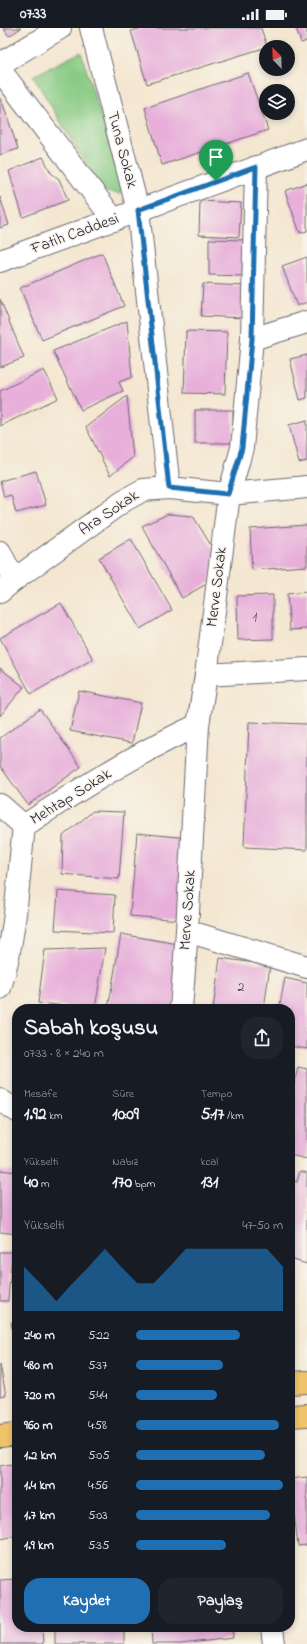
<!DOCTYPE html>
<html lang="tr">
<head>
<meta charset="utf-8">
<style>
  :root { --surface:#171b24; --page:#20242c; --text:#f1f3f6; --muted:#9ea1a6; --accent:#1f6fb2 }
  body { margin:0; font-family:"Indie Flower",sans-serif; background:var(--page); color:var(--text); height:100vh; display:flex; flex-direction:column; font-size:15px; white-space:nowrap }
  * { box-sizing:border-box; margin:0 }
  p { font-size:13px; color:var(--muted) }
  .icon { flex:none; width:22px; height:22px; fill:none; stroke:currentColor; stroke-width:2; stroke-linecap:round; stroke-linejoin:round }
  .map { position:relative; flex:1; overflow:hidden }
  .sheet { position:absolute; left:12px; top:976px; width:283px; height:628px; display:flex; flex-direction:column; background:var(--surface); border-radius:16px; box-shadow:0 2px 6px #0003 }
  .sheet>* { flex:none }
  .needle { width:26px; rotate:337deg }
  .tools { position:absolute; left:259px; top:12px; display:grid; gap:8px }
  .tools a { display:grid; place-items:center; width:36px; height:36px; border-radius:50%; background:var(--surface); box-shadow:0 2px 6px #0003; font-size:20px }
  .pin { position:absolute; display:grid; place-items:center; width:34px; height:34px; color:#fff; margin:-41px -17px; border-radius:50% 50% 50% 0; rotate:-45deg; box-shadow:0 0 4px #0007 }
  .pin .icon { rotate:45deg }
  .round { display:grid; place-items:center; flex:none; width:42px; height:42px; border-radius:16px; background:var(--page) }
  .overview { display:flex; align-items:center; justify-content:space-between; height:68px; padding:0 12px }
  h1 { font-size:22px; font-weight:700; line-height:30px }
  .metrics { display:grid; grid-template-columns:repeat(3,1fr); gap:6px; height:68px; padding:4px 12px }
  .metrics div { display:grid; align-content:center }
  .metrics b { font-size:17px; font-weight:700 }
  .metrics small { font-size:11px; font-weight:400 }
  .metrics p { font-size:11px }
  .chart { height:112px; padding:8px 12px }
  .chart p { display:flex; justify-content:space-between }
  .chart svg { width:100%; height:72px; margin-top:4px; fill:var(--accent); opacity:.7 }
  .action { display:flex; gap:8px; margin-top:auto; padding:8px 12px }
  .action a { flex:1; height:46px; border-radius:16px; background:var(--accent); color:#fff; font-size:16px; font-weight:700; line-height:46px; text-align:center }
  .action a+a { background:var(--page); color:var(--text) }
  ul { padding:0 12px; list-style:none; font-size:13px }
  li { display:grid; grid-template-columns:64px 48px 1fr; align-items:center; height:30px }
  li i { height:10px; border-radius:5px; background:var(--accent) }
  .status { display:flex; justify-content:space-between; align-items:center; height:28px; padding:0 20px; background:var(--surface); direction:ltr }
  .status svg { height:11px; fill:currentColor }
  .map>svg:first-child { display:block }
  .green { fill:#88cb84; stroke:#557660 }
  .building { fill:#e7afda }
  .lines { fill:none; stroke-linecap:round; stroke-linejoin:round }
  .minor-casing { stroke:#6c6770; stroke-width:24 }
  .major-casing { stroke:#6c6770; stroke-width:24 }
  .minor { stroke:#fff; stroke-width:22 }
  .major { stroke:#efc469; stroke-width:22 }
  .route-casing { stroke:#fff; stroke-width:8 }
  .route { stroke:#1f6fb2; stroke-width:5 }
  .labels { text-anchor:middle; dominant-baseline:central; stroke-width:3; stroke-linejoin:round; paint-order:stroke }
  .number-label { font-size:14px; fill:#534563 }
  .street-label { font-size:16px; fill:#22223b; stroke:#f7f3e8 }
</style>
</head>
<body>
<div class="status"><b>07:33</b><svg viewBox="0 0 49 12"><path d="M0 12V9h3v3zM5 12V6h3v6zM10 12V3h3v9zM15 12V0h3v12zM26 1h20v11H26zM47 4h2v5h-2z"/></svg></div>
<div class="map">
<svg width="307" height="1616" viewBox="0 0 307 1616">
  <rect width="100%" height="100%" fill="#f7f3e8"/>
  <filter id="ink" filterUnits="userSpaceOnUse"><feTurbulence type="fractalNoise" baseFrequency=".025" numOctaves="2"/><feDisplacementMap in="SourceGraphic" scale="8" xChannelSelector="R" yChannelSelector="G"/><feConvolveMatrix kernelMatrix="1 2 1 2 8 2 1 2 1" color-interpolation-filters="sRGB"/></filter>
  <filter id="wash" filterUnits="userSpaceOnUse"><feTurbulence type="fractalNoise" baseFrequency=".012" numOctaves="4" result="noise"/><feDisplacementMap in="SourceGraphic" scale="16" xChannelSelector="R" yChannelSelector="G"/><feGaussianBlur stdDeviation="0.9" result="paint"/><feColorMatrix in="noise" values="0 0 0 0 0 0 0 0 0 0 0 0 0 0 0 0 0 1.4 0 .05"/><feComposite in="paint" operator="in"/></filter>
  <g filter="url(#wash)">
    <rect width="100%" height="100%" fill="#f4e7d1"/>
    <path class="green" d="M 81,24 L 123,160 L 120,166 L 107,164 L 100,160 L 33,48 Z"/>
    <g id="blocks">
      <g class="building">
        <path d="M 3,0 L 21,0 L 9,8 Z"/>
        <path d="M 142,0 L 261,0 L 267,19 L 147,56 L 131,3 Z"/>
        <path d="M 296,0 L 307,0 L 307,13 L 301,15 Z"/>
        <path d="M 248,45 L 268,102 L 162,137 L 145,80 Z"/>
        <path d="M 1,70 L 18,121 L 0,127 L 0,71 Z"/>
        <path d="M 43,129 L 51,145 L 59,151 L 68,172 L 23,189 L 9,143 Z"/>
        <path d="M 307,155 L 307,203 L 300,205 L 285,163 Z"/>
        <path d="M 0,169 L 9,197 L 0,200 Z"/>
        <path d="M 200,173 L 241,175 L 239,209 L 199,207 Z"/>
        <path d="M 209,211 L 246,212 L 245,248 L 209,247 Z"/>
        <path d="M 102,225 L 124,278 L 42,312 L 20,260 Z"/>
        <path d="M 307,229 L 307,274 L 297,278 L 282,238 Z"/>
        <path d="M 203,256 L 246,258 L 244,290 L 201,288 Z"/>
        <path d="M 0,271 L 24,330 L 0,339 Z"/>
        <path d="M 127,293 L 132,349 L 119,354 L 123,363 L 81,382 L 53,323 Z"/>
        <path d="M 186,303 L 227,304 L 225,366 L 184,365 Z"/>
        <path d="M 307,327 L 307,370 L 300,372 L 290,331 Z"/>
        <path d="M 44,342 L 58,370 L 0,398 L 0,363 Z"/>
        <path d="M 127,368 L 133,429 L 110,448 L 86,399 Z"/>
        <rect x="195" y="382" width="38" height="33"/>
        <path d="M 307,392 L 307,433 L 299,435 L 289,397 Z"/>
        <path d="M 36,443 L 46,477 L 16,485 L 11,467 L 4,469 L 0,453 Z"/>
        <path d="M 168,486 L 193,488 L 215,524 L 210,554 L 182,570 L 142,498 Z"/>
        <path d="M 307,497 L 307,538 L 252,542 L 250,501 Z"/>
        <path d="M 131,511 L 172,582 L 140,601 L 99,530 Z"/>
        <path d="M 307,564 L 307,601 L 290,602 L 287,566 Z"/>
        <path d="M 273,567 L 273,611 L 238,612 L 237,568 Z"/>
        <path d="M 61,575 L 93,631 L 31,666 L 0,610 Z"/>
        <path d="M 0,640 L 24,659 L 0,688 Z"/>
        <path d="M 79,663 L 141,675 L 132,715 L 70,703 Z"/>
        <path d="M 40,681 L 81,739 L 28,777 L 0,738 L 0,710 Z"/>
        <path d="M 249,694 L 307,696 L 307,822 L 244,819 Z"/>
        <path d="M 93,783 L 124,784 L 119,851 L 62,846 L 63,808 Z"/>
        <path d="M 137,805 L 188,810 L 181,892 L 130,888 Z"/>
        <path d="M 58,863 L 115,867 L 113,905 L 55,902 Z"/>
        <path d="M 121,906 L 184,917 L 173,981 L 108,981 Z"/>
        <path d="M 105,920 L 95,981 L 38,975 L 45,922 Z"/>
        <path d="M 220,930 L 270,937 L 264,981 L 213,981 Z"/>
        <path d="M 285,950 L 307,955 L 307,1021 L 290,1018 L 290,981 L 279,981 Z"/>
        <path d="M 298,1039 L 307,1041 L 307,1131 L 290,1127 L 290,1090 L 293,1076 L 290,1075 L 290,1072 Z"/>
        <path d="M 0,1142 L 17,1144 L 17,1206 L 0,1204 Z"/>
        <path d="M 300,1143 L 307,1145 L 307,1236 L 290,1231 L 290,1152 L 297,1154 Z"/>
        <path d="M 0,1224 L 12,1224 L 8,1273 L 0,1273 Z"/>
        <path d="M 17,1293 L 17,1328 L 16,1328 L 11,1294 Z"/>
        <path d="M 0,1337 L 6,1367 L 0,1368 Z"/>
        <path d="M 17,1435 L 17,1508 L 0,1511 L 0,1438 Z"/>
        <path d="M 307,1449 L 307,1517 L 298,1518 L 290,1451 Z"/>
        <path d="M 17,1551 L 17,1599 L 42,1599 L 43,1616 L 0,1616 L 0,1552 Z"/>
        <rect x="55" y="1599" width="69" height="17"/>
        <path d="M 151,1599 L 232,1599 L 233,1610 L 180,1616 L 152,1616 Z"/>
      </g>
    </g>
  </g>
  <g filter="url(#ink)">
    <use href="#blocks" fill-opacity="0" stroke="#6c6770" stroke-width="1"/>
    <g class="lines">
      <defs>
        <g id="minor">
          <path d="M 91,0 L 138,182 L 169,460"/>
          <path d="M 0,36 L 60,0"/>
          <path d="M 0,42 L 114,192"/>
          <path d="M 0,233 L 307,121"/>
          <path d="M 252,311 L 307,294"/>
          <path d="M 0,524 L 14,552"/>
          <path d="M 0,564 L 14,552 L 123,473 L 143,462 L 169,460 L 229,466 L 307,459"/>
          <path d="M 206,647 L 307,641"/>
          <path d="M 0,777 L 24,798"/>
          <path d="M 187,903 L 307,939"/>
          <path d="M 0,960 C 16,908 18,852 24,798 C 79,761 137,725 198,697"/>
          <path d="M 181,981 L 187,903 L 198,697 L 206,647 L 229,466 L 242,420 L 252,311 L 256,139"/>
          <path d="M 0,1072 L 17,1083"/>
          <path d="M 272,1599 L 274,1616"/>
        </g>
        <g id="major">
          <path d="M 290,1355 L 307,1354"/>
          <path d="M 290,1388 L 307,1387"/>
          <path d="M 0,1408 L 17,1406"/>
        </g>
      </defs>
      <use href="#minor" class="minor-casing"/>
      <use href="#major" class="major-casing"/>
      <use href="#minor" class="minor"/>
      <use href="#major" class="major"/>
    </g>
  </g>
  <g class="lines" filter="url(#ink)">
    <defs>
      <path id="route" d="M 256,139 L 252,311 L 242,420 L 228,466 L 169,460 L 138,182 Z"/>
    </defs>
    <use href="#route" class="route-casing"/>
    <use href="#route" class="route"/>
  </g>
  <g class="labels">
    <g class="number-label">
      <text x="255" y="589">1</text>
      <text x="241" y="959">2</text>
    </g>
    <g class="street-label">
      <text transform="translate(122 122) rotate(75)">Tuna Sokak</text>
      <text transform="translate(75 206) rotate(-20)">Fatih Caddesi</text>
      <text transform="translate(109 485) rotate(-34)">Ara Sokak</text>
      <text transform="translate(217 559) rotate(-83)">Merve Sokak</text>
      <text transform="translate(71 769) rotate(-32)">Mehtap Sokak</text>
      <text transform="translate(188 882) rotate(-86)">Merve Sokak</text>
    </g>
  </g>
</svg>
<div class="tools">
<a><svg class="needle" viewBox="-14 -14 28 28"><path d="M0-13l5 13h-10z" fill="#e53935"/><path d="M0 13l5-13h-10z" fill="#9ea1a6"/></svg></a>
<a><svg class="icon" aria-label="layers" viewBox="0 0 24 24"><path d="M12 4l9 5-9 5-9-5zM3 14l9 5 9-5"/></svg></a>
</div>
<div class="pin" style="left:216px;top:153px;background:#1e9e55"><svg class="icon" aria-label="arrive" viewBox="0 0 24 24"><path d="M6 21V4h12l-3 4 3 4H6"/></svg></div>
<section class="sheet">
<div class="overview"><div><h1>Sabah koşusu</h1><p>07:33 · 8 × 240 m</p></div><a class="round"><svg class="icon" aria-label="share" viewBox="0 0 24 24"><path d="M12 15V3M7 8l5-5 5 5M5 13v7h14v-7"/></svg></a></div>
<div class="metrics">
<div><p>Mesafe</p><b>1.92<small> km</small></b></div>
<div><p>Süre</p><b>10:09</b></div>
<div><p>Tempo</p><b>5:17<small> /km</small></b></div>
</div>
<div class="metrics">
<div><p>Yükselti</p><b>40<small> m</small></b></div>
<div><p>Nabız</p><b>170<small> bpm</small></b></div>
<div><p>kcal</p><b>131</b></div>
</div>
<div class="chart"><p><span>Yükselti</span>47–50 m</p>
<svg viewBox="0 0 160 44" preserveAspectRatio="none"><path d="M0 44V17L10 27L20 38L30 27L40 17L50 6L60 17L70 27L80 27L90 17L100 6L110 6L120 6L130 6L140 6L150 6L160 17V44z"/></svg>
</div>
<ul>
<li><b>240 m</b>5:22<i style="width:71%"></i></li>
<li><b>480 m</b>5:37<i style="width:59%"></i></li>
<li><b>720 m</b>5:44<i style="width:55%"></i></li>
<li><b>960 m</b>4:58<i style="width:97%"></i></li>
<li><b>1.2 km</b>5:05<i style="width:88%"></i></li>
<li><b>1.4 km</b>4:56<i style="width:100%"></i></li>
<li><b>1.7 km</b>5:03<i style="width:91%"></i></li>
<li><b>1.9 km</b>5:35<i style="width:61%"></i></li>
</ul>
<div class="action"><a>Kaydet</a><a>Paylaş</a></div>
</section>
</div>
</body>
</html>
